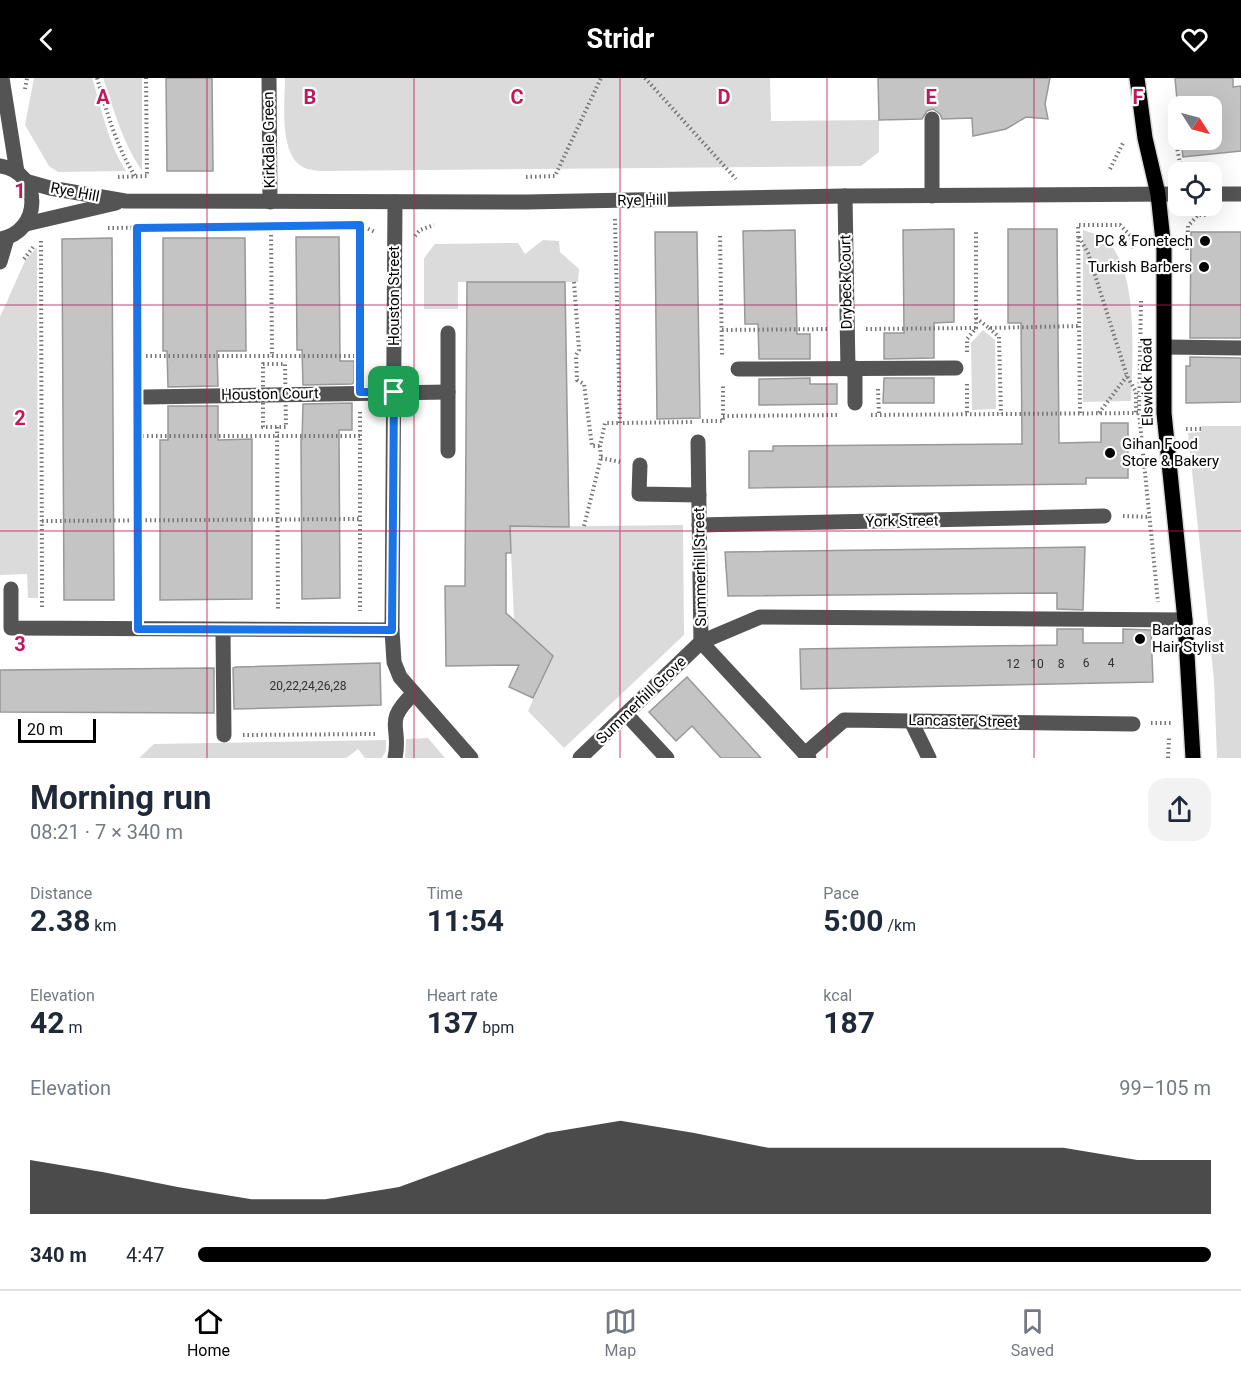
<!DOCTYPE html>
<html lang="en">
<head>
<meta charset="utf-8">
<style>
  :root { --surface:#fff; --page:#f2f2f3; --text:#1f2937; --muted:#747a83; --line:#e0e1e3; --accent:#000 }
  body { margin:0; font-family:Roboto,sans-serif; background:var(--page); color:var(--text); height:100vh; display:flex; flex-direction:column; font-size:22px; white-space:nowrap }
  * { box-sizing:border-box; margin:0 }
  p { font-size:20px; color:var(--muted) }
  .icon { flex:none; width:33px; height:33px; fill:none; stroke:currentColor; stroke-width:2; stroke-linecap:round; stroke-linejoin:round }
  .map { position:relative; height:680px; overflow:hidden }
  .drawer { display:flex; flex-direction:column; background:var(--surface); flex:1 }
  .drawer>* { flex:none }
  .needle { width:39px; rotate:126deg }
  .tools { position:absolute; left:1168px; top:18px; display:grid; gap:12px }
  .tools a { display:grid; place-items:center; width:54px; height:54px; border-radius:12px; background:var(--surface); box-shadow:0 6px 24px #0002; font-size:30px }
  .scale { position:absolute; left:18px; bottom:15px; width:78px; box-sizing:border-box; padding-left:6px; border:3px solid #000; border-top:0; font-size:16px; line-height:21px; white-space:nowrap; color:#000; -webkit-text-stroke:4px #fff; paint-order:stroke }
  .pin { position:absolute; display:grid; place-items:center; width:51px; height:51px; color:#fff; margin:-26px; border-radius:12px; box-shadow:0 3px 9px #0006 }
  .round { display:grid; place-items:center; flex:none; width:63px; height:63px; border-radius:18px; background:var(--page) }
  .summary { display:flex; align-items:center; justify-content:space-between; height:102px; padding:0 30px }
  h1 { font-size:33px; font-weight:700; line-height:45px }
  .metrics { display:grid; grid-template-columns:repeat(3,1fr); gap:9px; height:102px; padding:6px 30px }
  .metrics div { display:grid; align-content:center }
  .metrics b { font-size:30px; font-weight:700 }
  .metrics small { font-size:16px; font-weight:400 }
  .metrics p { font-size:16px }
  .chart { height:168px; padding:12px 30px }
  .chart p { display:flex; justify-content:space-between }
  .chart svg { width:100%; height:108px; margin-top:6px; fill:var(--accent); opacity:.7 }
  ul { padding:0 30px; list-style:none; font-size:20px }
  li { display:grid; grid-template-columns:96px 72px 1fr; align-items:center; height:45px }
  li i { height:15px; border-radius:8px; background:var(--accent) }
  header { display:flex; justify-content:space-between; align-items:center; height:78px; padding:0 30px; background:var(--accent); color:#fff; font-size:27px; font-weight:700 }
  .tab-bar { display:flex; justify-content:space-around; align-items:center; height:84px; border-top:2px solid var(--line); background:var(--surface); font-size:16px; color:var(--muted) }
  .tab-bar a { display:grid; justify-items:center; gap:3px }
  .tab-bar .active { color:var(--accent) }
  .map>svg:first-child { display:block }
  .green { fill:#dbdbdb }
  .building { fill:#c4c4c4; stroke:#989898; stroke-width:1.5 }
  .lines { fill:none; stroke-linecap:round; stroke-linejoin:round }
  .major-casing { stroke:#dbdbdb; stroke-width:18 }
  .path { stroke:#767676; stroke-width:4; stroke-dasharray:1.5 3; stroke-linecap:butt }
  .minor { stroke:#545454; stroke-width:15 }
  .major { stroke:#000; stroke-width:15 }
  .route-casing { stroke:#fff; stroke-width:12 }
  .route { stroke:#1a73e8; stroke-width:8 }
  .grid { fill:none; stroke:#c2185b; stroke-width:1.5; stroke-opacity:0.55 }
  .poi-dot { fill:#000; stroke:#fff; stroke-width:2 }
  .labels { text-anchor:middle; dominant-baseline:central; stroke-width:4.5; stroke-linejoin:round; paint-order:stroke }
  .number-label { font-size:12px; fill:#313131 }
  .street-label { font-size:15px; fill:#000; stroke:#fff }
  .poi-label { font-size:15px; fill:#000; stroke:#fff; text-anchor:end }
  .grid-label { font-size:20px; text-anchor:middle; font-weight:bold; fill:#c2185b; stroke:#fff; stroke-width:4.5; stroke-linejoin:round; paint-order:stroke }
</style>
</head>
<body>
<header><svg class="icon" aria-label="back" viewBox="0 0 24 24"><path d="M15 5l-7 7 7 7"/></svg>Stridr<svg class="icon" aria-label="heart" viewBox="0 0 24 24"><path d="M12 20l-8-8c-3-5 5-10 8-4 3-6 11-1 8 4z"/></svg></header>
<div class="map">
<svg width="1241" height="680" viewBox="0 0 1241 680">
  <rect width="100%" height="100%" fill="#fff"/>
  <g class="green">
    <path d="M 34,0 L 92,0 C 102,31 108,66 126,93 L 58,94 L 49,88 L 25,47 Z"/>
    <path d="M 103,0 L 142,0 L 142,93 C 123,65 114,33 103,0 Z"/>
    <path d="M 285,0 L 770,0 L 771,43 L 879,42 L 879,74 L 861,88 L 320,93 C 316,92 309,92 305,90 C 278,78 285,25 285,0 Z"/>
    <path d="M 1083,152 C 1088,154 1095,155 1100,158 C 1141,182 1132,282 1131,323 L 1083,324 Z"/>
    <path d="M 543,162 L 559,163 L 560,174 L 579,191 L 578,204 L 458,204 L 458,231 L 424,231 L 424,180 L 435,166 L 518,165 L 525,176 Z"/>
    <path d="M 37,169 L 38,520 L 28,520 L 27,496 L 0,497 L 0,239 L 25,183 Z"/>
    <path d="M 983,252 L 995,262 L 996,331 L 972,332 L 971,265 Z"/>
    <path d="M 1200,348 L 1241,348 L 1241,680 L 1217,680 L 1214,602 L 1188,355 L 1201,354 Z"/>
    <path d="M 683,447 L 684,557 L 564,670 L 528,633 L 553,578 L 514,542 L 510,449 Z"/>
    <path d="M 428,660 L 445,680 L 405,680 L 406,661 Z"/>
    <path d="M 386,662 L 386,673 L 382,680 L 365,680 L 358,671 L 346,680 L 139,680 L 154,666 Z"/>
  </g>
  <g class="building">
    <path d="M 166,0 L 212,0 L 213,93 L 167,93 Z"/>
    <path d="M 878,0 L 1050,0 L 1045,26 L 1048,41 L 1026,39 L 1006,51 L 973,58 L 972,40 L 942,41 L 940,36 L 933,31 L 927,33 L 922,41 L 879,42 Z"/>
    <path d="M 1175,0 L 1233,0 L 1233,9 L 1241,8 L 1241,73 L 1183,79 L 1181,62 L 1212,62 L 1212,28 L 1179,28 L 1179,44 Z"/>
    <path d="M 954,151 L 954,244 L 934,245 L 934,280 L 884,281 L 884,255 L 904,255 L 903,152 Z"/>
    <path d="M 1008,151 L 1057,151 L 1059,365 L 1101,364 L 1101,345 L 1128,345 L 1128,400 L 1086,400 L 1086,406 L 749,410 L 749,373 L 773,373 L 773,368 L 1022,366 L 1021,245 L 1008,245 Z"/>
    <path d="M 795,152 L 797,256 L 810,256 L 810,281 L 759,281 L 758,246 L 745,246 L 743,153 Z"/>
    <path d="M 655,154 L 697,154 L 700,340 L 657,341 Z"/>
    <path d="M 1191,154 L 1241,154 L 1241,260 L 1190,260 Z"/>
    <path d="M 296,159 L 339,159 L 340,283 L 354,283 L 354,304 L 352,306 L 303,307 L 302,272 L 297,272 Z"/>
    <path d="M 112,160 L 114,522 L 64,522 L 62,161 Z"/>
    <path d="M 163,160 L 245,160 L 246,273 L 217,273 L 218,308 L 168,309 L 167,273 L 163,273 Z"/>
    <path d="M 467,204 L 565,204 L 569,449 L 510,448 L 511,475 L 506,475 L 506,535 L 553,578 L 533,620 L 509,609 L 519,587 L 446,588 L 445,508 L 465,508 Z"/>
    <path d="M 1190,279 L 1241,280 L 1241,324 L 1186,325 L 1186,288 L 1190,288 Z"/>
    <path d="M 810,300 L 810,306 L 837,306 L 837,326 L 759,327 L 759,301 Z"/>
    <path d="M 884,300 L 934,300 L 934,325 L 883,325 Z"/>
    <path d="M 352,325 L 352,352 L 339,352 L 340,520 L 302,521 L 301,361 L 302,361 L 303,326 Z"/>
    <path d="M 168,328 L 218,328 L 218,362 L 252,361 L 252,521 L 160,522 L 160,362 L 168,362 Z"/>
    <path d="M 1085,469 L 1083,532 L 1057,531 L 1057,515 L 728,518 L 725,474 Z"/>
    <path d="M 1057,551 L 1083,551 L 1083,565 L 1123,565 L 1123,551 L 1151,552 L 1153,604 L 801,611 L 800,571 L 1057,567 Z"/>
    <path d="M 380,585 L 381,627 L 234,631 L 233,590 L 236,589 Z"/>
    <path d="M 214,590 L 214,635 L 0,634 L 0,592 Z"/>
    <path d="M 687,599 L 761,680 L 721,680 L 692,648 L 676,663 L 649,634 Z"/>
  </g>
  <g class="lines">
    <defs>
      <path id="major" d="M 1137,0 L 1145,60 L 1158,116 L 1164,172 L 1164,335 L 1185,542 L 1193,680"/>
    </defs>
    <use href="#major" class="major-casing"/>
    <g class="path">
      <path d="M 97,0 C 107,34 116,68 135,98"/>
      <path d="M 645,0 L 736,101"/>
      <path d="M 25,11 L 27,0"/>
      <path d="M 1174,54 L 1180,85 L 1192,93 L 1203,94"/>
      <path d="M 1110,91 L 1123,65"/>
      <path d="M 118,99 L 147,98 L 146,0"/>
      <path d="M 526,99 L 555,98 L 601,0"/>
      <path d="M 615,141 L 620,345 L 693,344"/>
      <path d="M 271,148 L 272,279"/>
      <path d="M 108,150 L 360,147 L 375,154"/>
      <path d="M 137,150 L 137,301"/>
      <path d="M 415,158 L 420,152 L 434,147"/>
      <path d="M 720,158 L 722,277"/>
      <path d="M 1079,159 L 1088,175 L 1127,298 L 1136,314 L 1136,335"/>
      <path d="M 41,163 L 42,530"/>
      <path d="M 1187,172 L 1188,148 L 1198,137 L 1207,137"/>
      <path d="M 24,181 L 34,168"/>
      <path d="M 574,204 L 579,272 L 576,277 L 577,302 L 584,306 L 592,368 L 600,368"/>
      <path d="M 1141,223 L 1139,335 L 1158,524"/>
      <path d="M 976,240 L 989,250 L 1079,248"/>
      <path d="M 989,250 L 999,259 L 1001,336"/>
      <path d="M 866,251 L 976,250"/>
      <path d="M 722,252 L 828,251"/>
      <path d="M 967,274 L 967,261 L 976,250 L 976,152"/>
      <path d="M 137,278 L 360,278"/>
      <path d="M 263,286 L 285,286 L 286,349 L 263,349 Z"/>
      <path d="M 360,296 L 360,147"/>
      <path d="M 967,306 L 967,336"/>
      <path d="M 878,311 L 879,337"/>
      <path d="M 360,334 L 360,533"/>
      <path d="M 1080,335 L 1078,147 L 1120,147 L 1131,158 L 1134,173"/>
      <path d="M 1099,335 L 1127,298"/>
      <path d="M 137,336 L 138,532"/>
      <path d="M 871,337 L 1139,335"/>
      <path d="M 723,338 L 839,337"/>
      <path d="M 702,343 L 723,343 L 723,306"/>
      <path d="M 277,349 L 278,532"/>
      <path d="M 1186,351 L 1201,351"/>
      <path d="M 138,358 L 360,358"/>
      <path d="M 601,380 L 621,384"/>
      <path d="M 1123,438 L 1149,439"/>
      <path d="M 42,443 L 360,441"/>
      <path d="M 584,448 L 601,380 L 600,368 L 605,345 L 620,345"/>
      <path d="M 1151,645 L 1171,645"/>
      <path d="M 243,657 L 376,656"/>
      <path d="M 1168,680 L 1169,660"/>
    </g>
    <g class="minor">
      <path d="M 2,0 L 17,94"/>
      <path d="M 269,0 L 270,124"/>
      <path d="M 932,41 L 932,118"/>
      <path d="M 0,88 C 43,94 42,154 0,161"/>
      <path d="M 25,103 L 50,110 L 125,123 L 526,124 L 845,118 L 1179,116"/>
      <path d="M 1212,116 L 1241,116"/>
      <path d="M 845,118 L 848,291"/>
      <path d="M 395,124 L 392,552 L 394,584 L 400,599 L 471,680"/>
      <path d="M 26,146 L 116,125"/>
      <path d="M 0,184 L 7,160"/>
      <path d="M 1165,269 L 1241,270"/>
      <path d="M 855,290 L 855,325"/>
      <path d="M 738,291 L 956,290"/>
      <path d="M 145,319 L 448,314"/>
      <path d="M 698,364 L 701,564 L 809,680"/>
      <path d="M 448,373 L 448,255"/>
      <path d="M 640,387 L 639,416 L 699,417"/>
      <path d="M 699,447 L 1104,438"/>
      <path d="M 11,511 L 11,550 L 392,552"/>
      <path d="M 223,552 L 224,657"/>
      <path d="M 627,637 L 667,680"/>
      <path d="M 911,643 L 929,680"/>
      <path d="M 805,676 L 844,642 L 1133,646"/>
      <path d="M 395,680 C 402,646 382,646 414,615"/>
      <path d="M 580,680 L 701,564 L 760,539 L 1185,542"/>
    </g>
    <use href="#major" class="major"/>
  </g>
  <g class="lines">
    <defs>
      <path id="route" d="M 360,147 L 360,314 L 394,314 L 392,552 L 138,551 L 137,150 Z"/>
    </defs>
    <use href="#route" class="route-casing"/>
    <use href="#route" class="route"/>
  </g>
  <path class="grid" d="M 207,0 L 207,680M 414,0 L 414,680M 620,0 L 620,680M 827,0 L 827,680M 1034,0 L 1034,680M 0,227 L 1241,227M 0,453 L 1241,453"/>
  <g class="poi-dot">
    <circle cx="1205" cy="163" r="6"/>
    <circle cx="1204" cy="189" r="6"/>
    <circle cx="1110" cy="375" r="6"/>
    <circle cx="1140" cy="561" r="6"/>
  </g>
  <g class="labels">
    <g class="number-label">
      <text x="1086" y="585">6</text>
      <text x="1111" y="585">4</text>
      <text x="1013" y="586">12</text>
      <text x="1037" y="586">10</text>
      <text x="1061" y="586">8</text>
      <text x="308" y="608">20,22,24,26,28</text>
    </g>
    <g class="street-label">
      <text transform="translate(269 62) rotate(-91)">Kirkdale Green</text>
      <text transform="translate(75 114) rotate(11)">Rye Hill</text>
      <text transform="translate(642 122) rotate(-1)">Rye Hill</text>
      <text transform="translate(846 204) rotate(-91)">Drybeck Court</text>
      <text transform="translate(394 218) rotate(-90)">Houston Street</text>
      <text transform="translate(1147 304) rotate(-91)">Elswick Road</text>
      <text transform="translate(270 316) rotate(-1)">Houston Court</text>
      <text transform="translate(902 443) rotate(-1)">York Street</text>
      <text transform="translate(700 489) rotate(-91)">Summerhill Street</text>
      <text transform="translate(641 622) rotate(-44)">Summerhill Grove</text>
      <text transform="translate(963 643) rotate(1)">Lancaster Street</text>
    </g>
    <g class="poi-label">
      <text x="1193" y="163">PC &amp; Fonetech</text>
      <text x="1192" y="189">Turkish Barbers</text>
      <text x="1122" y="366" text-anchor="start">Gihan Food<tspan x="1122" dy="17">Store &amp; Bakery</tspan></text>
      <text x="1152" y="552" text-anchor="start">Barbaras<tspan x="1152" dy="17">Hair Stylist</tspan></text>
    </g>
  </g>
  <g class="grid-label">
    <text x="103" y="26">A</text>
    <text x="310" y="26">B</text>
    <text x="517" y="26">C</text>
    <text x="724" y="26">D</text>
    <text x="931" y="26">E</text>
    <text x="1138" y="26">F</text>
    <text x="20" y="120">1</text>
    <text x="20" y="347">2</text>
    <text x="20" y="573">3</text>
  </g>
</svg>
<div class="tools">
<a><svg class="needle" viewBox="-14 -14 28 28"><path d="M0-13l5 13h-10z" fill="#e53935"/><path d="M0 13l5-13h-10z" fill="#747a83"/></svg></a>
<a><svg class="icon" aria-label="locate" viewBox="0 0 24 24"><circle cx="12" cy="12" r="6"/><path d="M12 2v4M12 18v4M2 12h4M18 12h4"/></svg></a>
</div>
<div class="scale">20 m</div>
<div class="pin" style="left:394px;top:314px;background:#1e9e55"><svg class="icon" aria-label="arrive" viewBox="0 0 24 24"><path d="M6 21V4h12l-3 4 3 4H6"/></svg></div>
</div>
<section class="drawer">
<div class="summary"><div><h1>Morning run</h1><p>08:21 · 7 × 340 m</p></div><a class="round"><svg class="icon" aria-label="share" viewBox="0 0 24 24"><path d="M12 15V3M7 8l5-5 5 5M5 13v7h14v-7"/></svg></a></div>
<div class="metrics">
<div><p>Distance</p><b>2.38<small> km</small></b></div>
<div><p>Time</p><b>11:54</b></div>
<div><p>Pace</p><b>5:00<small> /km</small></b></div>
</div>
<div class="metrics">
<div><p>Elevation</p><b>42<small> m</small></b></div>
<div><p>Heart rate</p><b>137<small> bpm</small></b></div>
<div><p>kcal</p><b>187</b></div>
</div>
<div class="chart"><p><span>Elevation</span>99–105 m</p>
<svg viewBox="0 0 160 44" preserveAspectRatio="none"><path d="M0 44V22L10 27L20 33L30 38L40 38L50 33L60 22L70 11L80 6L90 11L100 17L110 17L120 17L130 17L140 17L150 22L160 22V44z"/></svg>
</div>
<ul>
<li><b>340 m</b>4:47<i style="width:100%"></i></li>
</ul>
</section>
<nav class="tab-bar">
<a class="active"><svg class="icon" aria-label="home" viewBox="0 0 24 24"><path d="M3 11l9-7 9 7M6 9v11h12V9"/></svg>Home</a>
<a><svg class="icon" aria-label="map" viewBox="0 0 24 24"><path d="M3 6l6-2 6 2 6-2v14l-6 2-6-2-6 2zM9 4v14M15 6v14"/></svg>Map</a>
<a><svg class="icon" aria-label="saved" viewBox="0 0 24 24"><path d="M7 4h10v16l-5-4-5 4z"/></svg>Saved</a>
</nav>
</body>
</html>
